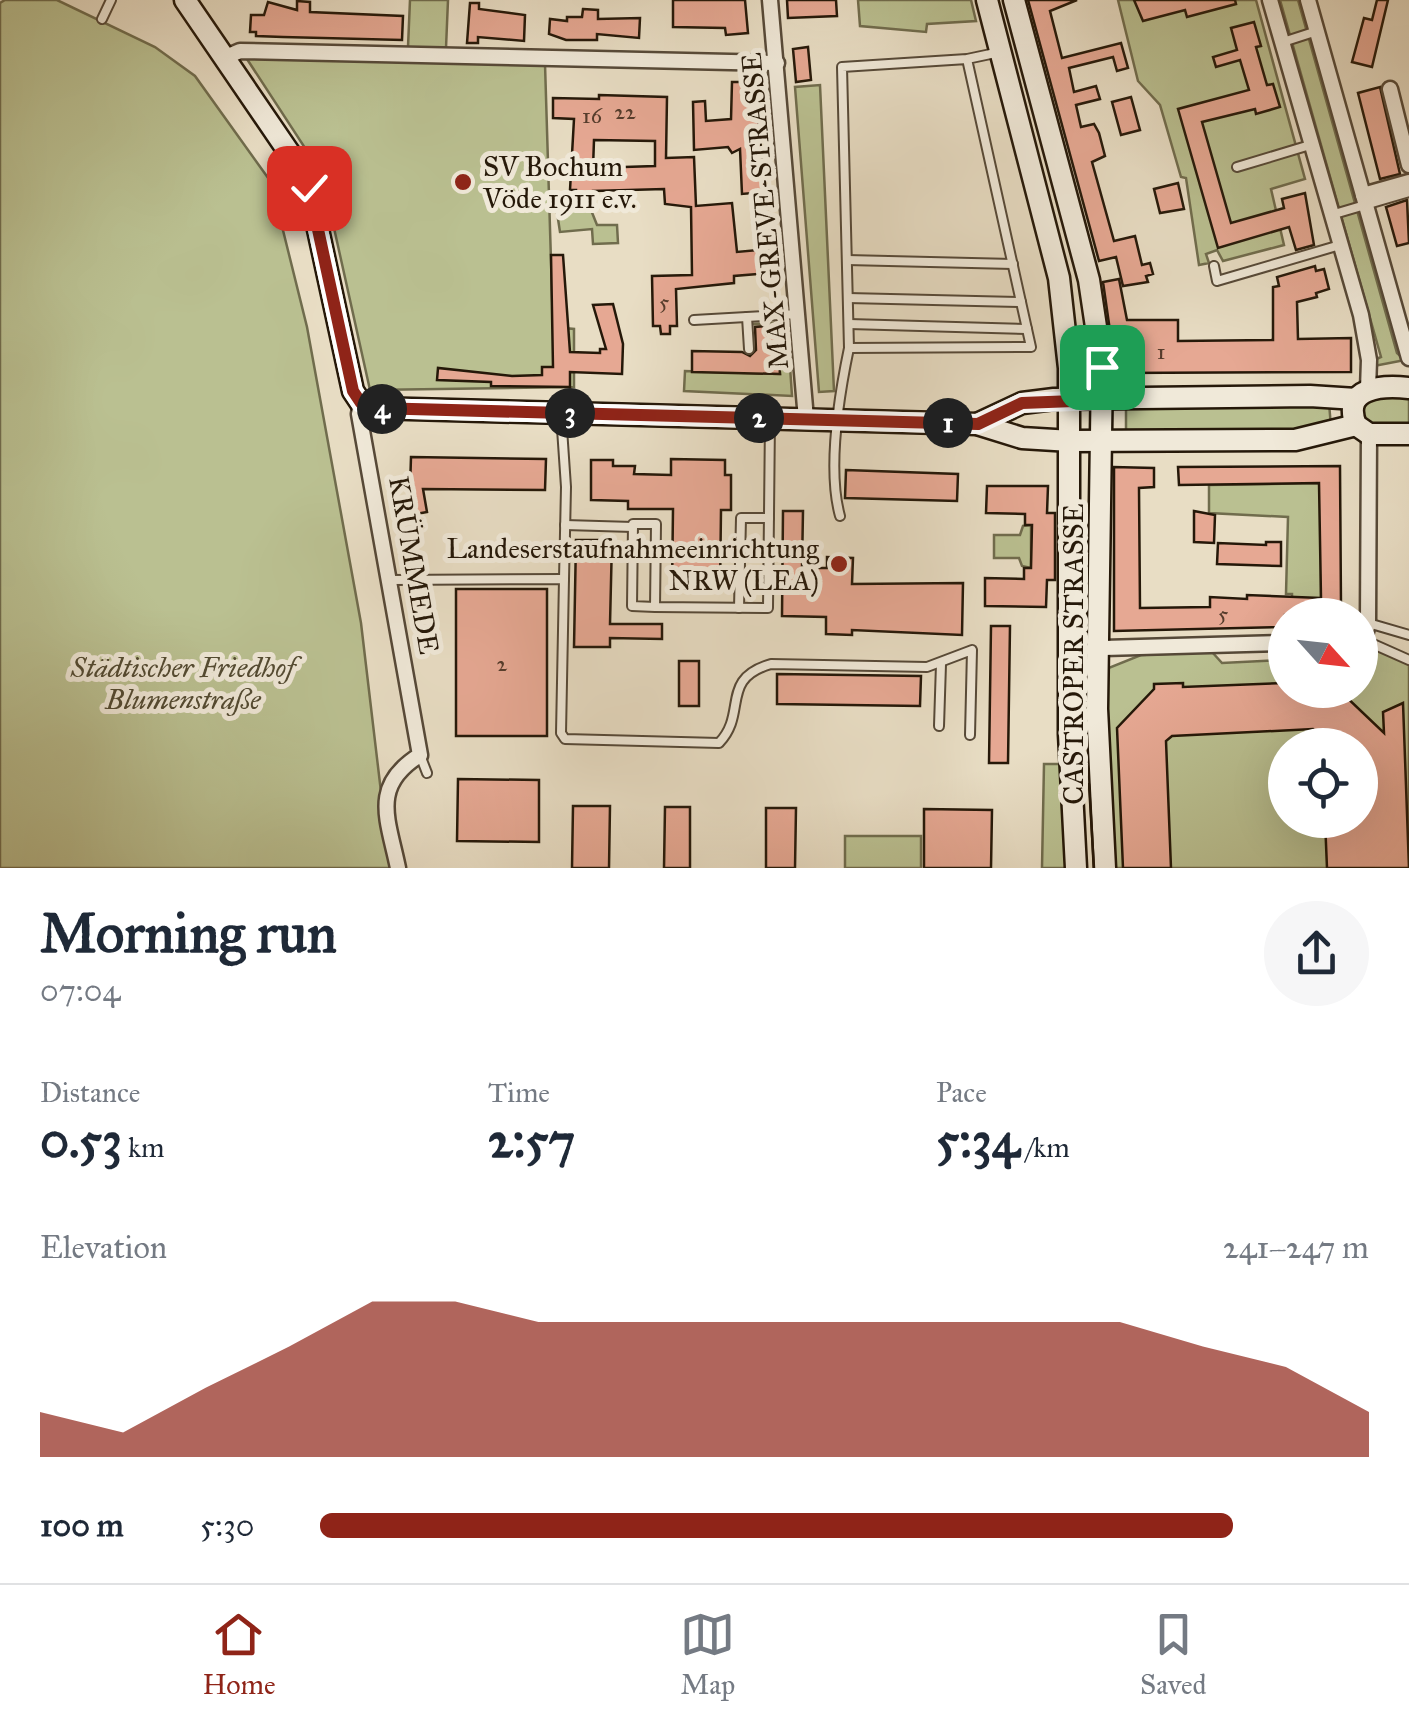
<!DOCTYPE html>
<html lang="en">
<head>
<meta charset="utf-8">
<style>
  :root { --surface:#fff; --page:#f6f6f7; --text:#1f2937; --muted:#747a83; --line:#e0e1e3; --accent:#8f2418 }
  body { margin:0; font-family:"IM FELL Great Primer",serif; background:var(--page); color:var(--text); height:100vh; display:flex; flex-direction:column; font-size:38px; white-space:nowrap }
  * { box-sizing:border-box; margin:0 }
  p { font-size:32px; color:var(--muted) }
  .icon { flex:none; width:55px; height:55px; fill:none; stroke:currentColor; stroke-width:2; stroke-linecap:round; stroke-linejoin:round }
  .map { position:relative; height:868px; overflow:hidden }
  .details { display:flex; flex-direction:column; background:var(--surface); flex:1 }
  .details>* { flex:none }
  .needle { width:65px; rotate:117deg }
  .buttons { position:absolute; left:1268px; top:598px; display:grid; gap:20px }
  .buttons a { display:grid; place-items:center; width:110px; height:110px; border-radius:50%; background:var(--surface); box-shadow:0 10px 40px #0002; font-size:50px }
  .pin { position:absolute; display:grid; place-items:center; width:85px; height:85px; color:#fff; margin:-42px; border-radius:20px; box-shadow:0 5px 15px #0006 }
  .km { position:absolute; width:50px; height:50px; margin:-25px; border-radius:50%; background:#222; color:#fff; font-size:28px; line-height:50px; text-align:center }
  .round { display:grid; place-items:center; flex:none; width:105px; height:105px; border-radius:52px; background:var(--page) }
  .headline { display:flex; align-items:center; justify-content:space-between; height:170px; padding:0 40px }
  h1 { font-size:55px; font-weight:700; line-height:75px }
  .figures { display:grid; grid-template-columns:repeat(3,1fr); gap:15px; height:170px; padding:10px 40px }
  .figures div { display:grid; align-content:center }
  .figures b { font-size:50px; font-weight:700 }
  .figures small { font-size:28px; font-weight:400 }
  .figures p { font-size:28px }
  .chart { height:280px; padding:20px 40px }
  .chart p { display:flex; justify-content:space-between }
  .chart svg { width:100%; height:180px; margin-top:10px; fill:var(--accent); opacity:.7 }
  ul { padding:0 40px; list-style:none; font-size:32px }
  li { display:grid; grid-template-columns:160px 120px 1fr; align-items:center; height:75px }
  li i { height:25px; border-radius:12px; background:var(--accent) }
  .menu { display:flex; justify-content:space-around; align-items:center; height:140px; border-top:2px solid var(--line); background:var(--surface); font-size:28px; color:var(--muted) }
  .menu a { display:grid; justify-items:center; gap:5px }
  .menu .current { color:var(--accent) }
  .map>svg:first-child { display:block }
  .green { fill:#bac091; stroke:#706c4d; stroke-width:2.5; fill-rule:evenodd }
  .building { fill:#e6a893; stroke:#251809; stroke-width:2.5; fill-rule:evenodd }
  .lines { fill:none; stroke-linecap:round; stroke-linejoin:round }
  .lane-casing { stroke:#564938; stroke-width:12 }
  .street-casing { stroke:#564938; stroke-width:19 }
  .secondary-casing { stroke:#251809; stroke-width:25 }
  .lane { stroke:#f0e9d9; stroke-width:8 }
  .street { stroke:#f0e9d9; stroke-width:14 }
  .secondary { stroke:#f0e9d9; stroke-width:20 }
  .tram { stroke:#251809; stroke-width:2.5 }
  .route-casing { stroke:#fff; stroke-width:20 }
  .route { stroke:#8f2418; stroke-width:12 }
  .poi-dot { fill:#8f2418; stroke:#f0e9d9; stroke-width:4 }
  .labels { text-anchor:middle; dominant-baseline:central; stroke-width:10; stroke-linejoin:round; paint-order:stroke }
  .number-label { font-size:22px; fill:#553c2c }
  .poi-label { font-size:28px; fill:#251809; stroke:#f0e9d9; text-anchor:start }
  .street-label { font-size:28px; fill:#251809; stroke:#f0e9d9 }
  .park-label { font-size:28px; font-style:italic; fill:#524a32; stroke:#f0e9d9 }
</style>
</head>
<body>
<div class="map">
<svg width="1409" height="868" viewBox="0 0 1409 868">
  <rect width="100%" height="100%" fill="#e8ddc4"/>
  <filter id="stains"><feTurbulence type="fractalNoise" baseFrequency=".002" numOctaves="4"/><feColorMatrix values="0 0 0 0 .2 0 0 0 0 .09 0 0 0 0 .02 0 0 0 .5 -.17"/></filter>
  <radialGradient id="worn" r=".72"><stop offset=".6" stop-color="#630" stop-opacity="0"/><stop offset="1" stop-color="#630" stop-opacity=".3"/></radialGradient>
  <g class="green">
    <path d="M 5,0 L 57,0 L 155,47 L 195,76 L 271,182 L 307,327 L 361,623 L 390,868 L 0,868 L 0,3 Z"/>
    <path d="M 410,0 L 448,0 L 446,48 L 408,47 Z"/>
    <path d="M 858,0 L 971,0 L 976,21 L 927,24 L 926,32 L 860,26 Z"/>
    <path d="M 1118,0 L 1256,0 L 1305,179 L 1271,189 L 1284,245 L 1223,261 L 1217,250 L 1206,254 L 1209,263 L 1199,265 L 1186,178 L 1181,177 L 1160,105 L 1138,81 Z"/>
    <path d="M 1280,0 L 1298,0 L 1397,353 L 1405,360 L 1374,366 L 1374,360 L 1381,357 Z"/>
    <path d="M 245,56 L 545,64 L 553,327 L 574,329 L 574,387 L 370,390 L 322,174 Z"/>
    <path d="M 820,85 L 834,391 L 819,392 L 795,87 Z"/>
    <path d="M 589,205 L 597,225 L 617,225 L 618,243 L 593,244 L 592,229 L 560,232 L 556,206 Z"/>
    <path d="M 787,322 L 792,396 L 684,391 L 685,371 L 780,374 L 776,325 L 753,324 Z"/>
    <path d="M 1409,393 L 1409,430 L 1376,431 L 1359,413 L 1362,401 Z"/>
    <path d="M 1329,403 L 1331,427 L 1317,433 L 1126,433 L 1126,407 Z"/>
    <path d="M 1321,483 L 1321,598 L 1292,599 L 1292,594 L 1286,594 L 1288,517 L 1209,513 L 1209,485 Z"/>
    <path d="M 1031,525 L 1031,568 L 1022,566 L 1019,558 L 994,558 L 994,535 L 1020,535 L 1023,526 Z"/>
    <path d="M 1364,640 L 1409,660 L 1409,868 L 1112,868 L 1106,669 L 1141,655 L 1212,652 L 1222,663 L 1285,660 L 1285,690 L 1360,690 L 1360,654 L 1372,653 ZM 1285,745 L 1360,745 L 1360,820 L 1285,820 Z"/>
    <path d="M 1044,764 L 1060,764 L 1067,868 L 1042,868 Z"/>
    <rect x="845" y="836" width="76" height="32"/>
  </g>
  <g class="building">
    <path d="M 673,0 L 745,0 L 748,33 L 726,35 L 725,28 L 673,27 Z"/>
    <path d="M 787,0 L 836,0 L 837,16 L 788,18 Z"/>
    <path d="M 1028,0 L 1077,0 L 1050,11 L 1062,58 L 1121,43 L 1128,68 L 1117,71 L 1113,57 L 1069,68 L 1074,92 L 1096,86 L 1100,99 L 1076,105 L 1081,127 L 1094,124 L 1099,133 L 1105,156 L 1092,162 L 1114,241 L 1135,236 L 1142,265 L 1150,263 L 1153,274 L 1146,276 L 1148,282 L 1123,286 L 1116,257 L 1099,261 Z"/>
    <path d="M 1134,0 L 1235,0 L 1236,4 L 1187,17 L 1185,10 L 1143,21 Z"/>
    <path d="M 1377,0 L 1388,0 L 1372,67 L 1352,62 L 1364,18 L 1372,20 Z"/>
    <path d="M 297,1 L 310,2 L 310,12 L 403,16 L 402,40 L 283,37 L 256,36 L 256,32 L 250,32 L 251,15 L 264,15 L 268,2 L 297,10 Z"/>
    <path d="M 470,3 L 479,3 L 479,9 L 525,15 L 524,41 L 478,37 L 478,43 L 467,43 Z"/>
    <path d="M 583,9 L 598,10 L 598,19 L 640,18 L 639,38 L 597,34 L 597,40 L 566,40 L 549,34 L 550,19 L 567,21 L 567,17 L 582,17 Z"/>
    <path d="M 1254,22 L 1261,46 L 1256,47 L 1267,85 L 1273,84 L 1280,107 L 1256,114 L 1255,109 L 1202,122 L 1231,223 L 1284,208 L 1282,199 L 1305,193 L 1314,245 L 1296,250 L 1289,227 L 1218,248 L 1178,109 L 1249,90 L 1240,60 L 1216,67 L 1213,57 L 1237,50 L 1231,28 Z"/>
    <path d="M 808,47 L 811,80 L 796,82 L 793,49 Z"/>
    <path d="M 732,82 L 755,82 L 765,192 L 742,194 L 740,149 L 732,153 L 728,147 L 694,150 L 693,102 L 705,101 L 706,121 L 731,119 Z"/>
    <path d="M 1380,87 L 1400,174 L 1380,179 L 1358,93 Z"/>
    <path d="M 599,95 L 667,97 L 666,158 L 694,157 L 696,206 L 732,203 L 737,252 L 769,249 L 771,273 L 734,276 L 734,283 L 676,289 L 677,326 L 670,326 L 670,334 L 661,334 L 660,326 L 653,326 L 652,276 L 692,275 L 691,207 L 665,204 L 664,189 L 593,191 L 593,200 L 576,200 L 576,190 L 570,190 L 574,119 L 553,118 L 553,98 L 599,99 ZM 594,140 L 655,141 L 655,166 L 593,168 Z"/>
    <path d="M 1131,97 L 1140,130 L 1121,135 L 1112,102 Z"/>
    <path d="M 1178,183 L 1184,209 L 1160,213 L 1154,189 Z"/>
    <path d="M 1407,200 L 1409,243 L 1397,246 L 1386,207 Z"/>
    <path d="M 551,255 L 563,255 L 570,352 L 600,353 L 600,349 L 606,349 L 593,305 L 613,304 L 623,344 L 622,374 L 570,372 L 570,387 L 491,386 L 491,382 L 437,380 L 438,368 L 512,376 L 542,375 L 542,367 L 553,367 Z"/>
    <path d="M 1315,266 L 1316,271 L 1324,269 L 1329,289 L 1316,293 L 1317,297 L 1297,302 L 1298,339 L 1351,338 L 1351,372 L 1116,373 L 1103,282 L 1119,279 L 1127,320 L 1178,320 L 1178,341 L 1273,340 L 1273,287 L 1279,286 L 1277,277 Z"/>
    <path d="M 776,325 L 780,374 L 692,372 L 692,351 L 742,352 L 750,356 L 756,350 L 755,327 Z"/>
    <path d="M 411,457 L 546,459 L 545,490 L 423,489 L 427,512 L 416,514 L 410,489 Z"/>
    <path d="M 671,459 L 725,460 L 725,475 L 731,475 L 731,510 L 721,510 L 720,589 L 672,589 L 673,509 L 628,509 L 628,501 L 591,500 L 591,460 L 613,460 L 613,466 L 635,466 L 634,474 L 671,475 Z"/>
    <path d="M 1340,466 L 1341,607 L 1324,607 L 1324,615 L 1285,615 L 1285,627 L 1114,631 L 1114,467 L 1154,468 L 1154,487 L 1139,488 L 1140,608 L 1210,607 L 1210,597 L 1247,599 L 1247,595 L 1321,598 L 1319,483 L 1179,485 L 1178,467 Z"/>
    <path d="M 846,470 L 958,474 L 957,501 L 845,498 Z"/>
    <path d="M 987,486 L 1048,486 L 1047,513 L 1055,513 L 1055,580 L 1047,580 L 1046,607 L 985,606 L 985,578 L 1024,579 L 1024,568 L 1031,568 L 1032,525 L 1025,525 L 1025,514 L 986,513 Z"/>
    <path d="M 783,511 L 803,511 L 802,568 L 827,568 L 827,557 L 853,558 L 852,584 L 963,583 L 962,635 L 852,630 L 852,635 L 826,634 L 826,617 L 782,616 Z"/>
    <path d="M 1194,511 L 1215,515 L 1214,543 L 1194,542 Z"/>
    <path d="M 576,540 L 612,540 L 610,624 L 662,624 L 662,639 L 610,638 L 610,647 L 574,647 Z"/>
    <path d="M 1266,542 L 1281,542 L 1281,566 L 1217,564 L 1218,543 L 1266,545 Z"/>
    <rect x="456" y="589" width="91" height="147"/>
    <path d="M 991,626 L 1010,626 L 1008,763 L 989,763 Z"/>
    <rect x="679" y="661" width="20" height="45"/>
    <path d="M 777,674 L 921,676 L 920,706 L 777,704 Z"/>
    <path d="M 1183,683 L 1183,687 L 1285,683 L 1285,690 L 1339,690 L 1384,733 L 1383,712 L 1403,703 L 1409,868 L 1327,868 L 1325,820 L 1360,820 L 1360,745 L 1323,745 L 1322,737 L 1313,729 L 1172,736 L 1166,741 L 1171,868 L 1123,868 L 1117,728 L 1154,689 L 1154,684 Z"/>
    <path d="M 458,779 L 539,780 L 539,842 L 457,841 Z"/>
    <path d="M 573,806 L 610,806 L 609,868 L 572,868 Z"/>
    <path d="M 665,807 L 690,807 L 690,868 L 664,868 Z"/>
    <path d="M 766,808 L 796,808 L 795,868 L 766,868 Z"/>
    <path d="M 924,809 L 992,810 L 991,868 L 924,868 Z"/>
  </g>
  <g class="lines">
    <defs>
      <g id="lane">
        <path d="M 102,19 L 111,0"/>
        <path d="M 1283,42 L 1317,31"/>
        <path d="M 967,59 L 1031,347 L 849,348 L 842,67 L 967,59 L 1000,52"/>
        <path d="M 1237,167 L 1310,145"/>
        <path d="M 1331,215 L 1409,192"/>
        <path d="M 847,260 L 1013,264"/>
        <path d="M 1214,266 L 1217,281 L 1340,245"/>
        <path d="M 848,298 L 1021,302"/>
        <path d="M 747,317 L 749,349"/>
        <path d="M 694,320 L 799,314"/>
        <path d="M 849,324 L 1027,329"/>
        <path d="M 561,414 L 566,487 L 564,579"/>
        <path d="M 840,516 C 827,469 839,396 849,348"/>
        <path d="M 565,525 L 633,527"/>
        <path d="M 390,580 L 564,579 L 561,733 L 565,739 L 719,743 C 748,713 719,679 771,664 L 927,667 L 972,650 L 970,735"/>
        <path d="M 655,607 L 632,606 L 633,524 L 656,524 L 655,607 L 768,608 L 770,420"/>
        <path d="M 739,608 L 741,518 L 769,518"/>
        <path d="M 1368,623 L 1409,635"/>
        <path d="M 1364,640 L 1409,660"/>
        <path d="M 939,726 L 941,664"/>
        <path d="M 420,755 L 427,773"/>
      </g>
      <g id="street">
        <path d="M 770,0 L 806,419"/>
        <path d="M 1270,0 L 1361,315 L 1369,360 L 1368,389"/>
        <path d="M 1308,0 L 1409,358"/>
        <path d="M 226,57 L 240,51 L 777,63"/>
        <path d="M 1390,89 L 1409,165"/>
        <path d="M 1363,195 L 1409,182"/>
        <path d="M 361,403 L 359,414 L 420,755 C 370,786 388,819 398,868"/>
        <path d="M 1360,640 L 1364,640 L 1368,623 L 1369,434"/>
        <path d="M 1104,648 L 1285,643"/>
      </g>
      <g id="secondary">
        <path d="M 185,0 L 301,170 L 309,188 L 353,391 L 361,403 L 373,408 L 977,424 L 1022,438 L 1071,441 L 1295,440 L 1356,425"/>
        <path d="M 987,0 L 1059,278 L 1069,368 L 1069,734 L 1076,868"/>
        <path d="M 1014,0 L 1089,280 L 1102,367 L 1097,709 L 1105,868"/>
        <path d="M 1409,388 C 1383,385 1341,387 1356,425 L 1369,434 L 1409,434"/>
        <path d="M 977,424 L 1022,403 L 1054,399 L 1310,396 L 1356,399"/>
      </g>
    </defs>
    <use href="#lane" class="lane-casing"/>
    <use href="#street" class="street-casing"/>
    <use href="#secondary" class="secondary-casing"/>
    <use href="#lane" class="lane"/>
    <use href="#street" class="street"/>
    <use href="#secondary" class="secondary"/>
    <path class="tram" d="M 1089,784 L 1094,868"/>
  </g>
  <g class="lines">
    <defs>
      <path id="route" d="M 309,188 L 353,391 L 361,403 L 373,408 L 978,424 L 1022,403 L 1100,400 L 1102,367"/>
    </defs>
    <use href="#route" class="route-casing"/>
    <use href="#route" class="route"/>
  </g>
  <g class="poi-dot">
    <circle cx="463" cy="182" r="10"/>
    <circle cx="839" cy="564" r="10"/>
  </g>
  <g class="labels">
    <g class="number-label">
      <text x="625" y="111">22</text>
      <text x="592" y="115">16</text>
      <text x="664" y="301">5</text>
      <text x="1161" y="351">1</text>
      <text x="1223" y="613">5</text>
      <text x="502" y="663">2</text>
    </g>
    <g class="poi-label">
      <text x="483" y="166">SV Bochum<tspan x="483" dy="32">Vöde 1911 e.v.</tspan></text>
      <text x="819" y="548" text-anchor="end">Landeserstaufnahmeeinrichtung<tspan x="819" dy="32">NRW (LEA)</tspan></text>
    </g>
    <g class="street-label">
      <text transform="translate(765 211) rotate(-95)">MAX-GREVE-STRASSE</text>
      <text transform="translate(414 565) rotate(80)">KRÜMMEDE</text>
      <text transform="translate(1073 654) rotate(-90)">CASTROPER STRASSE</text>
    </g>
    <g class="park-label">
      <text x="183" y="667">Städtischer Friedhof<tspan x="183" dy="32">Blumenstraße</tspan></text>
    </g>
  </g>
  <rect width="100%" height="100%" filter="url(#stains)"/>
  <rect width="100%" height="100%" fill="url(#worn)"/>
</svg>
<div class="buttons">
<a><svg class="needle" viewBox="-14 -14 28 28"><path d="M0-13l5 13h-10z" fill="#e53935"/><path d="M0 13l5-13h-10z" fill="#747a83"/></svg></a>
<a><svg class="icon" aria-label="locate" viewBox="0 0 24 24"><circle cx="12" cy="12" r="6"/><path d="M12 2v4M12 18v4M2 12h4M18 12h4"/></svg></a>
</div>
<div class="pin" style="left:1102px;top:367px;background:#1e9e55"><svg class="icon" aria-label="arrive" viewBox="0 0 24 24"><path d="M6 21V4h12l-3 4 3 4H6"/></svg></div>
<div class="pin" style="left:309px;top:188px;background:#d93025"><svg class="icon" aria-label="check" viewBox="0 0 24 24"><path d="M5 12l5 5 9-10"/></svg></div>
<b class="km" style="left:948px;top:423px">1</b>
<b class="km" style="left:759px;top:418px">2</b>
<b class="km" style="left:570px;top:413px">3</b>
<b class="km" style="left:382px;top:409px">4</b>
</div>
<section class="details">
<div class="headline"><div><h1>Morning run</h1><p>07:04</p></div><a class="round"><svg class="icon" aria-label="share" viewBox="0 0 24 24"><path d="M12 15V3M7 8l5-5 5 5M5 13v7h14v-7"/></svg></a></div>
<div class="figures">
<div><p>Distance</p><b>0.53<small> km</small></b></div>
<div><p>Time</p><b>2:57</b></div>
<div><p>Pace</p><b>5:34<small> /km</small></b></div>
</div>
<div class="chart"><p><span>Elevation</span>241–247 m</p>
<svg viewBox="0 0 160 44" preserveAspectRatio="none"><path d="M0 44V33L10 38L20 27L30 17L40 6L50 6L60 11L70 11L80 11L90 11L100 11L110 11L120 11L130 11L140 17L150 22L160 33V44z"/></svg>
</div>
<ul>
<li><b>100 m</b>5:30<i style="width:87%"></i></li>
</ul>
</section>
<nav class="menu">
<a class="current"><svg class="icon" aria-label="home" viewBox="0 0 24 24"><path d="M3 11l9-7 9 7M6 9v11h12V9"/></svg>Home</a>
<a><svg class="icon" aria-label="map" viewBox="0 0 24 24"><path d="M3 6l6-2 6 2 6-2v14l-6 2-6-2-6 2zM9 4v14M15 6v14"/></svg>Map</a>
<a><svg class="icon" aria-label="saved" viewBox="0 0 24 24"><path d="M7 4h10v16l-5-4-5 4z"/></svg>Saved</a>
</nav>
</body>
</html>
